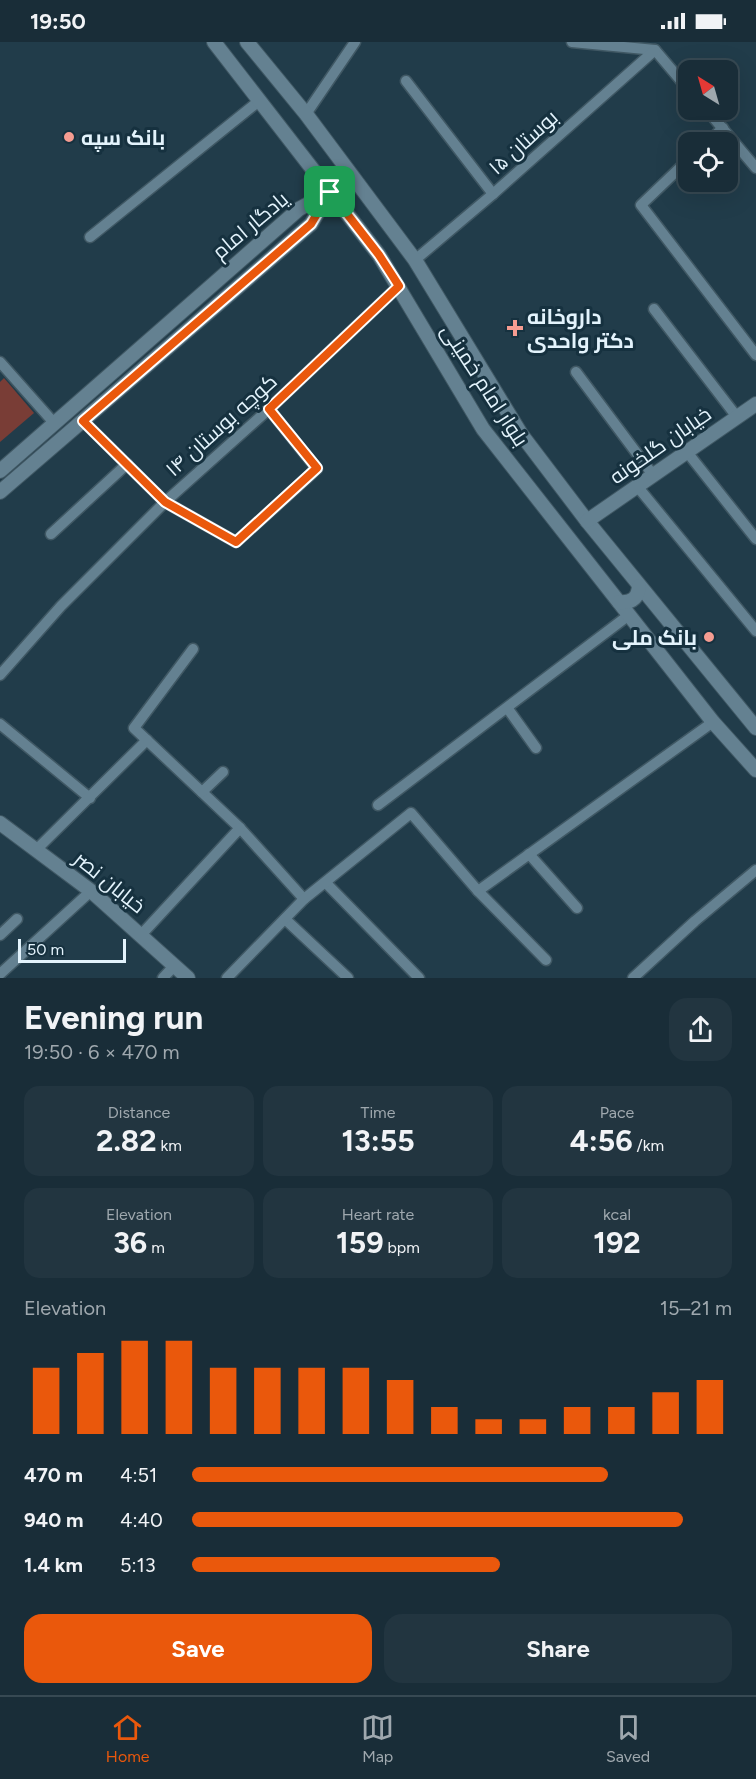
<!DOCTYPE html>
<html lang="en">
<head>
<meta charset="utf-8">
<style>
  :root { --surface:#192d38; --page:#223540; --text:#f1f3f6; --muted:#9fa8ae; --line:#374953; --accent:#ea580c }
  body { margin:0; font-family:Figtree,Cairo,sans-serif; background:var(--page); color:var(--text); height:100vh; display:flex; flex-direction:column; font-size:22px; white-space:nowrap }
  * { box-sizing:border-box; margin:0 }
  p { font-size:20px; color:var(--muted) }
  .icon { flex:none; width:33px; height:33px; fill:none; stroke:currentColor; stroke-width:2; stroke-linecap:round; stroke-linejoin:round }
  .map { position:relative; height:936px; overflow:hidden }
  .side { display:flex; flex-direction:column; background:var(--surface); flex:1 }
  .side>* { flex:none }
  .needle { width:39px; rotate:323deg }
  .controls { position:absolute; left:678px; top:18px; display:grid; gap:12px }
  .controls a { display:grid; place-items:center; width:60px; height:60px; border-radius:12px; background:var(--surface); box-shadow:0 6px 24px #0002,0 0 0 2px var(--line); font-size:30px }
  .scale { position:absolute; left:18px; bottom:15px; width:108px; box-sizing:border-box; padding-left:6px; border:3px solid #e3f3fc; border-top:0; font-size:16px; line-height:21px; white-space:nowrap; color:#e3f3fc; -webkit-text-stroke:4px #16313f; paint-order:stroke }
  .pin { position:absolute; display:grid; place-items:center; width:51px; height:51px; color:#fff; margin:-26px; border-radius:12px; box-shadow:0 3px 9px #0006 }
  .round { display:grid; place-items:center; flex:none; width:63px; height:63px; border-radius:18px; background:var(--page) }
  .summary { display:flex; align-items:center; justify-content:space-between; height:102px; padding:0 24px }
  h1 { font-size:33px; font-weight:700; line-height:45px }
  .figures { display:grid; grid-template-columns:repeat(3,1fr); gap:9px; height:102px; padding:6px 24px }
  .figures div { display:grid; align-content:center; border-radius:15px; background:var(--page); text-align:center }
  .figures b { font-size:30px; font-weight:700 }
  .figures small { font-size:16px; font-weight:400 }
  .figures p { font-size:16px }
  .chart { height:168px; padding:12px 24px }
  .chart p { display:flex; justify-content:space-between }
  .chart svg { width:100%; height:108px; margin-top:6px; stroke:var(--accent); stroke-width:6 }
  .primary-button { display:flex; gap:12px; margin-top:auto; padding:12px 24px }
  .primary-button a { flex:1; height:69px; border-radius:18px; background:var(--accent); color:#fff; font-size:24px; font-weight:700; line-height:69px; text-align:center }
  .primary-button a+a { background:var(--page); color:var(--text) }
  ul { padding:0 24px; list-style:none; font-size:20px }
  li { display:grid; grid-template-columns:96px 72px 1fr; align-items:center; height:45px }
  li i { height:15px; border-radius:8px; background:var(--accent) }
  .status { display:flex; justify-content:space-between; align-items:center; height:42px; padding:0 30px; background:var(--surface); direction:ltr }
  .status svg { height:16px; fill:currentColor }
  .tabs { display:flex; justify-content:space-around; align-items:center; height:84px; border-top:2px solid var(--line); background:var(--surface); font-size:16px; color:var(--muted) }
  .tabs a { display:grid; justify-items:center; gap:3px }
  .tabs .on { color:var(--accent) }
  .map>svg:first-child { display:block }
  .green { fill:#793d36 }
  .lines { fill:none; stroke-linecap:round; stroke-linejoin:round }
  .minor-casing { stroke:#405864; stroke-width:13 }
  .tertiary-casing { stroke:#405864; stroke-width:16 }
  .minor { stroke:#648191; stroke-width:10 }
  .tertiary { stroke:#648191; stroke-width:14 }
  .route-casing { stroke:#fff; stroke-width:12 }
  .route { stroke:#ea580c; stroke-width:8 }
  .poi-dot { fill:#f59c91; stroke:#16313f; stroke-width:2 }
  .labels { text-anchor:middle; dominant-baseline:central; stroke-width:6; stroke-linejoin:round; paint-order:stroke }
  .poi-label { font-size:21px; font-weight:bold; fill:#e3f3fc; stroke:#16313f; text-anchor:start }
  .street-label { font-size:21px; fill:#e3f3fc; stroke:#16313f }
</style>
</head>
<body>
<div class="status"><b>19:50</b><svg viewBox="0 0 49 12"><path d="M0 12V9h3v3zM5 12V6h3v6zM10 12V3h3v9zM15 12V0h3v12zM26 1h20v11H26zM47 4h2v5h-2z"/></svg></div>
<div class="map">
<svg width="756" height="936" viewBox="0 0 756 936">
  <rect width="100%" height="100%" fill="#213c4a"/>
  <path class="green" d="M 4,336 L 34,371 L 0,400 L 0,340 Z"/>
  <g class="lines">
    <defs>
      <g id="minor">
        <path d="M 572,0 L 655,8 L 688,47"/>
        <path d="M 406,39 L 493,152"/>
        <path d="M 707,68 L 756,126"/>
        <path d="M 306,72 L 355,0"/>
        <path d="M 708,100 L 723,86"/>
        <path d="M 688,118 L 641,163 L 756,313"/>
        <path d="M 90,195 L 259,59"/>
        <path d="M 415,218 L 493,152 L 655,8"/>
        <path d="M 654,267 L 737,375"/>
        <path d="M 0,320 L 55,382"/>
        <path d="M 576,330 L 653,433"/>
        <path d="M 83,379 L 165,460 L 236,500 L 317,427 L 269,367"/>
        <path d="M 687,410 L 756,497"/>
        <path d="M 637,444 L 756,589"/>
        <path d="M 51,492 L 127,422"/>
        <path d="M 193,607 L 134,686 L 240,786 L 304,857"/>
        <path d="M 0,633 L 61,564 L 165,460 L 269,367 L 399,244"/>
        <path d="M 508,667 L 536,706"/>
        <path d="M 0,682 L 90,756"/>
        <path d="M 202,750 L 223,730"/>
        <path d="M 378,763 L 629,573"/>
        <path d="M 36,808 L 147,698"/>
        <path d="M 529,812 L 577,866"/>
        <path d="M 326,841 L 419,936"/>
        <path d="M 478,849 L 713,680"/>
        <path d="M 285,877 L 348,936"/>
        <path d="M 0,893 L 17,877"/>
        <path d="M 141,893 L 240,786"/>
        <path d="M 0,932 L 91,849"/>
        <path d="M 163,936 L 175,923"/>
        <path d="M 227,936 L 304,857 L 411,771 L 478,849 L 546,918"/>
        <path d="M 633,936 L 695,879 L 756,828"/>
      </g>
      <g id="tertiary">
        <path d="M 214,0 L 379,213 L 483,387 L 713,680 L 756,728"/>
        <path d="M 247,0 L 306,72 L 415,218 L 521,392 L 587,479 L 756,686"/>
        <path d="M 0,429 L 299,167 L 328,151"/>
        <path d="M 0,450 L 311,182 L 330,150"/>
        <path d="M 587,479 L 756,362"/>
        <path d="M 619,560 C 632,561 638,556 639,544"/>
        <path d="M 0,781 L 91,849 L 188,936"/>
      </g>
    </defs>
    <use href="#minor" class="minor-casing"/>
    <use href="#tertiary" class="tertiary-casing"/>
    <use href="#minor" class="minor"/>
    <use href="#tertiary" class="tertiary"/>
  </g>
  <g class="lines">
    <defs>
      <path id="route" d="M 330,150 L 379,213 L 399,244 L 269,367 L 317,426 L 236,500 L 165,460 L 83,379 L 311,182 Z"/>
    </defs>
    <use href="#route" class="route-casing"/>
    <use href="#route" class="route"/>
  </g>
  <g class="poi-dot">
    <circle cx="69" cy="95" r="6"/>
    <path d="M512 277h6v6h6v6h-6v6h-6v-6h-6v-6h6z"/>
    <circle cx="709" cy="595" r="6"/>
  </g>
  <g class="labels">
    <g class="poi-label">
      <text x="81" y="95">بانک سپه</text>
      <text x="527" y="274">داروخانه<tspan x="527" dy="24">دکتر واحدی</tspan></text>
      <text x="697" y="595" text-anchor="end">بانک ملی</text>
    </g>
    <g class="street-label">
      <text transform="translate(523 100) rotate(-42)">بوستان ۱۵</text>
      <text transform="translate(250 183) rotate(-40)">یادگار امام</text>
      <text transform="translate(485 343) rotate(57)">بلوار امام خمینی</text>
      <text transform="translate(221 383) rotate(-42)">کوچه بوستان ۱۴</text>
      <text transform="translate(660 403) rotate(-35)">خیابان گلخونه</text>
      <text transform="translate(110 840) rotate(39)">خیابان نصر</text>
    </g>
  </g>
</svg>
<div class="controls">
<a><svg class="needle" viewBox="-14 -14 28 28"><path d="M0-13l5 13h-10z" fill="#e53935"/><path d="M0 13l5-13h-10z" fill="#9fa8ae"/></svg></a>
<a><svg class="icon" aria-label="locate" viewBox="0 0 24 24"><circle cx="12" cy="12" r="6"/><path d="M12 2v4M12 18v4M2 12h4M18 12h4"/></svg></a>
</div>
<div class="scale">50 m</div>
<div class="pin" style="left:330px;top:150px;background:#1e9e55"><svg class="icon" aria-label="arrive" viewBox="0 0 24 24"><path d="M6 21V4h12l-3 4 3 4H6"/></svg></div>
</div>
<section class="side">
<div class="summary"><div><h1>Evening run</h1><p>19:50 · 6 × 470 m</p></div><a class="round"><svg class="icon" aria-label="share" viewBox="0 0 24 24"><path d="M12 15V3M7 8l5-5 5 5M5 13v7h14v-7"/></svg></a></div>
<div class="figures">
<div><p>Distance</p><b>2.82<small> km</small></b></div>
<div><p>Time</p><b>13:55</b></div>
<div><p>Pace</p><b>4:56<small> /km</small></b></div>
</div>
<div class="figures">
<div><p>Elevation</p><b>36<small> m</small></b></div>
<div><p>Heart rate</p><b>159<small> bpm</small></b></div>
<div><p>kcal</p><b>192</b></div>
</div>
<div class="chart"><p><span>Elevation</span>15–21 m</p>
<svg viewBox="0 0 160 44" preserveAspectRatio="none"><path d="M5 44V17M15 44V11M25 44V6M35 44V6M45 44V17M55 44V17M65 44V17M75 44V17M85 44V22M95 44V33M105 44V38M115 44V38M125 44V33M135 44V33M145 44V27M155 44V22"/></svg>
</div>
<ul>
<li><b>470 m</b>4:51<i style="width:77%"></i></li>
<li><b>940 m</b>4:40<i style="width:91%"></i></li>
<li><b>1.4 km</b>5:13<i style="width:57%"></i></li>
</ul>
<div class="primary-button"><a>Save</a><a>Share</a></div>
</section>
<nav class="tabs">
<a class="on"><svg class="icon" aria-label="home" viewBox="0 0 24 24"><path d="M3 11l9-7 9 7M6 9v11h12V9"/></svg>Home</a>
<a><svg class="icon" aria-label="map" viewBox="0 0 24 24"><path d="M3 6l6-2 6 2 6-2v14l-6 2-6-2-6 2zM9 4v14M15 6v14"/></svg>Map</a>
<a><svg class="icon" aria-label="saved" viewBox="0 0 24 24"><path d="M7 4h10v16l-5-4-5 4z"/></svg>Saved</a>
</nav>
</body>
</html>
